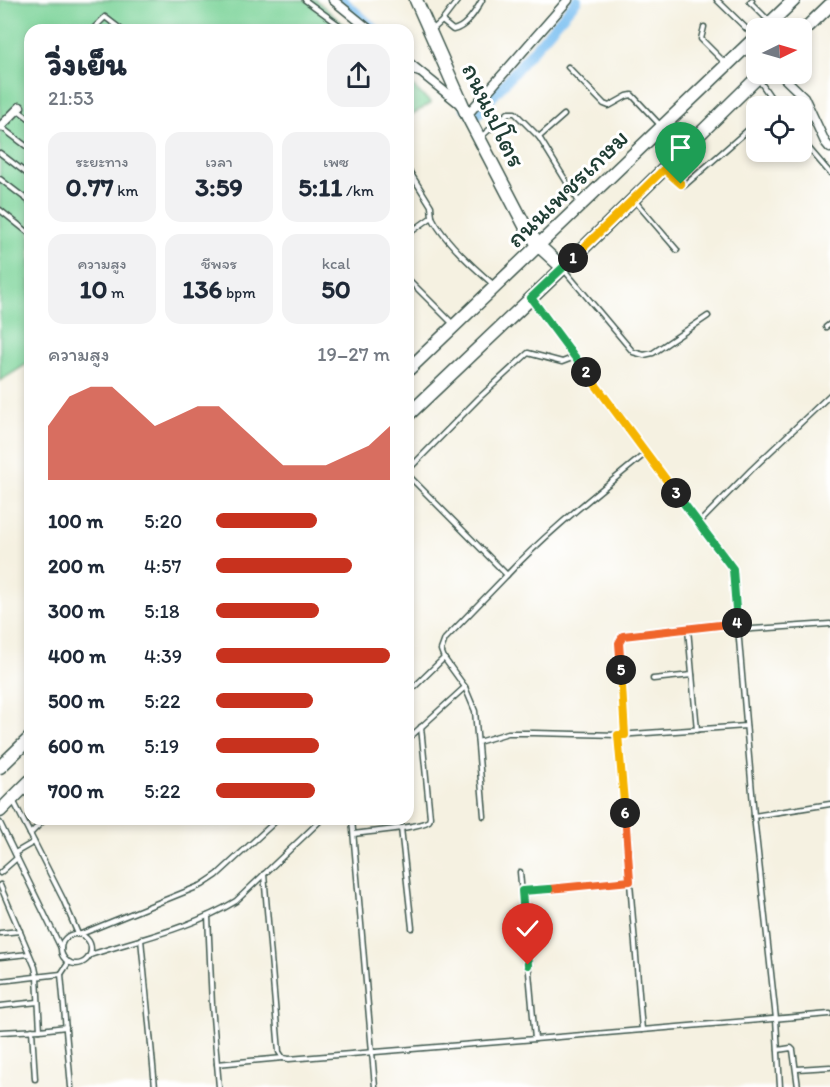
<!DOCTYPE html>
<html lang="th">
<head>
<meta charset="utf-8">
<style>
  :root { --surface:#fff; --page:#f2f2f3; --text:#1f2937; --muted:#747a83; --accent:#c8321e }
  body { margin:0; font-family:Itim,"Playpen Sans Thai",sans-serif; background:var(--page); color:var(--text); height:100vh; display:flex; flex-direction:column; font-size:22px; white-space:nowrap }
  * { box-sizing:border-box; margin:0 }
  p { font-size:20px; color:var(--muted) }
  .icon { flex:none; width:33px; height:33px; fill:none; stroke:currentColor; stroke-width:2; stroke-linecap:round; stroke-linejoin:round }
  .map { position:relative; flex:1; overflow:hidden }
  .sheet { position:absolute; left:24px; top:24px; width:390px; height:801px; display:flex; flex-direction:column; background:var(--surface); border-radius:18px; box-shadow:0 3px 9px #0003 }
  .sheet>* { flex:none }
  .needle { width:39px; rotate:85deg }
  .controls { position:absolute; left:746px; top:18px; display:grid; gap:12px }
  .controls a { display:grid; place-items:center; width:66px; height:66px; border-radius:12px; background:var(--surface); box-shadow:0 3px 9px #0003; font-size:30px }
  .pin { position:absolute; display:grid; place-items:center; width:51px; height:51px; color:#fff; margin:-62px -26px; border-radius:50% 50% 50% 0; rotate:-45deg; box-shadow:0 0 6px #0007 }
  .pin .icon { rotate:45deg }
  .km { position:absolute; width:30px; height:30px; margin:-15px; border-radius:50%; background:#222; color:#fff; font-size:16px; line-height:30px; text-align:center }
  .round { display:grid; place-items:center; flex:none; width:63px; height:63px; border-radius:18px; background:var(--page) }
  .headline { display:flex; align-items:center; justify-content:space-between; height:102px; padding:0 24px }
  h1 { font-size:33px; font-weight:800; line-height:45px }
  .metrics { display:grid; grid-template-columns:repeat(3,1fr); gap:9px; height:102px; padding:6px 24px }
  .metrics div { display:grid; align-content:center; border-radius:15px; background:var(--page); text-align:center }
  .metrics b { font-size:26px; font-weight:800 }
  .metrics small { font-size:16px; font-weight:400 }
  .metrics p { font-size:16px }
  .chart { height:168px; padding:12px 24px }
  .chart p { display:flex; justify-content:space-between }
  .chart svg { width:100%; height:108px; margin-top:6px; fill:var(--accent); opacity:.7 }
  ul { padding:0 24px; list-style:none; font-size:20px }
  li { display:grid; grid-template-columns:96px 72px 1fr; align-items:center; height:45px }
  li i { height:15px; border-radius:8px; background:var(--accent) }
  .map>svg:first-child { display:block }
  .green { fill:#7ad398; stroke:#4c8866; stroke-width:1.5 }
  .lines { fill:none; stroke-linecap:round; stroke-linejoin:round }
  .canal { stroke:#7abff1; stroke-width:10 }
  .lane-casing { stroke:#3f584e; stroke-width:7 }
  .street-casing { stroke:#3f584e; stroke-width:11 }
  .secondary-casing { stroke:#3f584e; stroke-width:15 }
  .primary-casing { stroke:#3f584e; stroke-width:15 }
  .lane { stroke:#fff; stroke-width:4 }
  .street { stroke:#fff; stroke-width:8 }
  .secondary { stroke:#fff; stroke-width:12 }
  .primary { stroke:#fff; stroke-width:12 }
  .split-1-casing { stroke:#fff; stroke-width:12 }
  .split-2-casing { stroke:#fff; stroke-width:12 }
  .split-3-casing { stroke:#fff; stroke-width:12 }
  .split-4-casing { stroke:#fff; stroke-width:12 }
  .split-5-casing { stroke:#fff; stroke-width:12 }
  .split-6-casing { stroke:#fff; stroke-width:12 }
  .split-7-casing { stroke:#fff; stroke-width:12 }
  .split-8-casing { stroke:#fff; stroke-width:12 }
  .split-1 { stroke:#f5b400; stroke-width:8 }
  .split-2 { stroke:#22a559; stroke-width:8 }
  .split-3 { stroke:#f5b400; stroke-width:8 }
  .split-4 { stroke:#22a559; stroke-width:8 }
  .split-5 { stroke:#f0652b; stroke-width:8 }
  .split-6 { stroke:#f5b400; stroke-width:8 }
  .split-7 { stroke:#f0652b; stroke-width:8 }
  .split-8 { stroke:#22a559; stroke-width:8 }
  .labels { text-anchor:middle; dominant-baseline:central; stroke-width:6; stroke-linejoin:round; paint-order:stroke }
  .street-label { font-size:26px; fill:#1f3d34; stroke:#fff }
</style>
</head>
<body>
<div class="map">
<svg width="830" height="1087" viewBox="0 0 830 1087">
  <rect width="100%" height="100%" fill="#fff"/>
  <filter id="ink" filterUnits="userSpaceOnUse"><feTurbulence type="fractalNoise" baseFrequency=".0167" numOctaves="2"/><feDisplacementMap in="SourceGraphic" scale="12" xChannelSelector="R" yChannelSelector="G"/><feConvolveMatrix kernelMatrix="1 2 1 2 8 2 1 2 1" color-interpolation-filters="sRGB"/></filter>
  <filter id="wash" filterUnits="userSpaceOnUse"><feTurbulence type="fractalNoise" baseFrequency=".008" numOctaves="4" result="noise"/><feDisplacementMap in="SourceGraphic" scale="24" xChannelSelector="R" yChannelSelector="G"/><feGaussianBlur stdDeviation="1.35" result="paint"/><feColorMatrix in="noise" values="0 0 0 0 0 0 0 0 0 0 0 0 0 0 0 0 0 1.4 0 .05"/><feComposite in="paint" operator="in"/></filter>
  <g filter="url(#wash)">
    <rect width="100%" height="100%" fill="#f5f1e1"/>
    <g class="green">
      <path d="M 0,0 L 316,0 L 350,30 L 30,30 L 30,362 L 0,381 Z"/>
      <path d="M 408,82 L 431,103 L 408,117 Z"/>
    </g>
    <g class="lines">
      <g class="canal">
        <path d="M 342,0 L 376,30"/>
        <path d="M 465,107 L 475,117 L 577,0"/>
      </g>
    </g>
  </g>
  <g filter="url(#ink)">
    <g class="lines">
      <defs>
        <g id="lane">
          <path d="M 305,0 L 346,30"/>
          <path d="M 717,0 L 753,35"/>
          <path d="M 752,0 L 750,2 L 769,21"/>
          <path d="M 442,21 L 453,30 C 466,28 476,11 482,0"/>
          <path d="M 704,27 L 701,39 L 726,64"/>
          <path d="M 92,30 L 105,17 L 122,30"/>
          <path d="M 431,31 L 442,21 L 458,0"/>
          <path d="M 568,67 L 604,104 L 609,106 L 627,96 L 632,95 L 661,126"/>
          <path d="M 408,70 L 419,74"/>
          <path d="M 759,80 L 774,102 L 774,106"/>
          <path d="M 18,110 L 30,119"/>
          <path d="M 564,115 L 539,137 L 579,202"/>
          <path d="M 1,127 L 30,149"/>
          <path d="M 481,137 L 508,113 L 515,113 L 539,137"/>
          <path d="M 801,139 L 830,173"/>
          <path d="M 0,153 L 30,176"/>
          <path d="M 408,169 L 431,206 L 432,217"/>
          <path d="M 665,171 L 681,184 L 685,185 L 756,123"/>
          <path d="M 0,179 L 30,202"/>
          <path d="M 634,200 L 677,250"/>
          <path d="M 0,210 L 30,234"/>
          <path d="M 408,234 L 432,217 C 444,241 474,268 494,285"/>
          <path d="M 565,271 L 633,352 L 644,355 L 653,353 L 708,316"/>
          <path d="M 408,279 L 452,323"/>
          <path d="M 533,301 L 733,569 L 754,816 L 776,1019 L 780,1087"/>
          <path d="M 826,327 L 830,324"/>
          <path d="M 408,470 L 479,398 L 528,353 L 562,362 L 575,357"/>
          <path d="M 408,475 L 507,575 L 445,639 L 441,650 L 444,658 L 465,687 L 475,711 L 484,816"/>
          <path d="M 699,523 L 751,470 L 830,395"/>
          <path d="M 507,575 C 549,530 599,492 646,453"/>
          <path d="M 688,629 L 697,730"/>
          <path d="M 738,630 L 830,624"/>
          <path d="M 653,679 L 692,675"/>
          <path d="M 408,693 L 444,658"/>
          <path d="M 618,735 L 642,1030 L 830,1014"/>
          <path d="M 625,735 L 619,643 L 623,636 L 737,623"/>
          <path d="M 408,739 L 465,687"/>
          <path d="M 478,742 L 508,733 L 534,733 L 618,735 L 746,726"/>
          <path d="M 14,802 L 63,899 L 78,934"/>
          <path d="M 754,816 L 830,804"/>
          <path d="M 352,819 L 375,1087"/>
          <path d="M 0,823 L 61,948"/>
          <path d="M 401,828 L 412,928"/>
          <path d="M 30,834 L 45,819"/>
          <path d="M 354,834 C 371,831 415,829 429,821 L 430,817 L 421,727"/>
          <path d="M 15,853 L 34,842"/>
          <path d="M 520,872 L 535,1039 L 642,1030"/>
          <path d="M 0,873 L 17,858"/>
          <path d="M 264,874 L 279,1052 L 283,1058 L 289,1059 L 535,1039"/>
          <path d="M 0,885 L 35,967 L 37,977 L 40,1030 L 0,1032"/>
          <path d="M 522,891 L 630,881"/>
          <path d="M 208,916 L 212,1005 L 219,1087"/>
          <path d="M 0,933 L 20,931"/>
          <path d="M 81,934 L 202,885 L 217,875 L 278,819"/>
          <circle cx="76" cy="949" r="15"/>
          <path d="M 141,939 L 155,1087"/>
          <path d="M 90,955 C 139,939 192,928 236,901 L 322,819"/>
          <path d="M 0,957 L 29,954"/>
          <path d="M 69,962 L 61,974 L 71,1087"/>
          <path d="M 0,981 L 61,974"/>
          <path d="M 0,1006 L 38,1002"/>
          <path d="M 32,1030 L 35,1079"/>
          <path d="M 40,1030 L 66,1027"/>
          <path d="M 778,1050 L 791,1048 L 793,1050 L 798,1087"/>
          <path d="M 217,1064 L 283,1058"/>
          <path d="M 797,1069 L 830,1067"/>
        </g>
        <g id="street">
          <path d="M 333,0 L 370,30"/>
          <path d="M 408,62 L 461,105"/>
          <path d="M 780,74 L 804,97 L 825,142 L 830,148"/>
          <path d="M 467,115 L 568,0"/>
          <path d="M 0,127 L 20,107"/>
        </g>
        <path id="secondary" d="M 416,0 L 467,115 L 525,226 L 539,246"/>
        <g id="primary">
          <path d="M 765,28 L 794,0"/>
          <path d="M 801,33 L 830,5"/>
          <path d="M 539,246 L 563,268"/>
          <path d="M 408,370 L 756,37"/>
          <path d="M 408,415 L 563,268 L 761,74"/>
          <path d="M 0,767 L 30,738"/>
          <path d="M 0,811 L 30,781"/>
        </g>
      </defs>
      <use href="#lane" class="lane-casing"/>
      <use href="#street" class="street-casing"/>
      <use href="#secondary" class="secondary-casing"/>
      <use href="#primary" class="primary-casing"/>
      <use href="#lane" class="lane"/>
      <use href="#street" class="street"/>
      <use href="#secondary" class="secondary"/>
      <use href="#primary" class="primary"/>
    </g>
  </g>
  <g class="lines" filter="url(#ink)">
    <defs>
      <path id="split-1" d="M 573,258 L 664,169 L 681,184"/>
      <path id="split-2" d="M 573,258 L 531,298 L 586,372"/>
      <path id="split-3" d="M 586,372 L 676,493"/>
      <path id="split-4" d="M 676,493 L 733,569 L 737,623"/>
      <path id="split-5" d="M 621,670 L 619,643 L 623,636 L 737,623"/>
      <path id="split-6" d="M 621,670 L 625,735 L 618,735 L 625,813"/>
      <path id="split-7" d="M 549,889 L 630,881 L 625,813"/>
      <path id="split-8" d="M 528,965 L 522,891 L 549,889"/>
    </defs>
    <use href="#split-1" class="split-1-casing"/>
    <use href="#split-2" class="split-2-casing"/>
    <use href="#split-3" class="split-3-casing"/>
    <use href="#split-4" class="split-4-casing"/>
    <use href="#split-5" class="split-5-casing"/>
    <use href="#split-6" class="split-6-casing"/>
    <use href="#split-7" class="split-7-casing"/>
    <use href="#split-8" class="split-8-casing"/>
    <use href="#split-1" class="split-1"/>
    <use href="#split-2" class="split-2"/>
    <use href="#split-3" class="split-3"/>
    <use href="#split-4" class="split-4"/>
    <use href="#split-5" class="split-5"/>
    <use href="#split-6" class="split-6"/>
    <use href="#split-7" class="split-7"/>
    <use href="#split-8" class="split-8"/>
  </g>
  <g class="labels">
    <g class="street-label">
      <text transform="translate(494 115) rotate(64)">ถนนเปโตร</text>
      <text transform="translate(567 188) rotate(-44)">ถนนเพชรเกษม</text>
    </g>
  </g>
</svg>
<div class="controls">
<a><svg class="needle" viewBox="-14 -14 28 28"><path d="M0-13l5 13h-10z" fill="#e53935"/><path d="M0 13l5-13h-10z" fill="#747a83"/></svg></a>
<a><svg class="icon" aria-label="locate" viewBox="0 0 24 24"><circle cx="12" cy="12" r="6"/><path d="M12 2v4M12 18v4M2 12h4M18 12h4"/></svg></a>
</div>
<div class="pin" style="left:681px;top:184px;background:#1e9e55"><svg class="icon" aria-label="arrive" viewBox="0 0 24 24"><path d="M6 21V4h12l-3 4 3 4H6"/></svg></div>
<div class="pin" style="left:528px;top:965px;background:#d93025"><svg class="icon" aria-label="check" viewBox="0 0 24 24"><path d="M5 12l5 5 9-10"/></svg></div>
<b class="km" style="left:573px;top:258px">1</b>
<b class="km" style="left:586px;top:372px">2</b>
<b class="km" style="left:676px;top:493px">3</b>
<b class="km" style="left:737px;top:623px">4</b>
<b class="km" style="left:621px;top:670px">5</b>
<b class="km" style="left:625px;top:813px">6</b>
<section class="sheet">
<div class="headline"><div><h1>วิ่งเย็น</h1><p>21:53</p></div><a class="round"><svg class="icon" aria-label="share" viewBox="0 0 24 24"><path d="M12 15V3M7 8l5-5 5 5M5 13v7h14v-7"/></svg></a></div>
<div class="metrics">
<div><p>ระยะทาง</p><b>0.77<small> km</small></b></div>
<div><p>เวลา</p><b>3:59</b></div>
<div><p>เพซ</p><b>5:11<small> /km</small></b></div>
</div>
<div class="metrics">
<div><p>ความสูง</p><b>10<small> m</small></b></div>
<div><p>ชีพจร</p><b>136<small> bpm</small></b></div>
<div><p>kcal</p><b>50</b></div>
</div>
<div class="chart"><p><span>ความสูง</span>19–27 m</p>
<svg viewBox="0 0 160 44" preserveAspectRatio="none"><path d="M0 44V22L10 10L20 6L30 6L40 14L50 22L60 18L70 14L80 14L90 22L100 30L110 38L120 38L130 38L140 34L150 30L160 22V44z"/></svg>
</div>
<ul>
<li><b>100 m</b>5:20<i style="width:58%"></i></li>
<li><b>200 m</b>4:57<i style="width:78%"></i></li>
<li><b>300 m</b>5:18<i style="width:59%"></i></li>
<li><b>400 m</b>4:39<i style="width:100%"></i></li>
<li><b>500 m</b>5:22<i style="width:56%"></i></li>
<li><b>600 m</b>5:19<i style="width:59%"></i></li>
<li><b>700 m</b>5:22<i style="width:57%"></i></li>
</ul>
</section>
</div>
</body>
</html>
